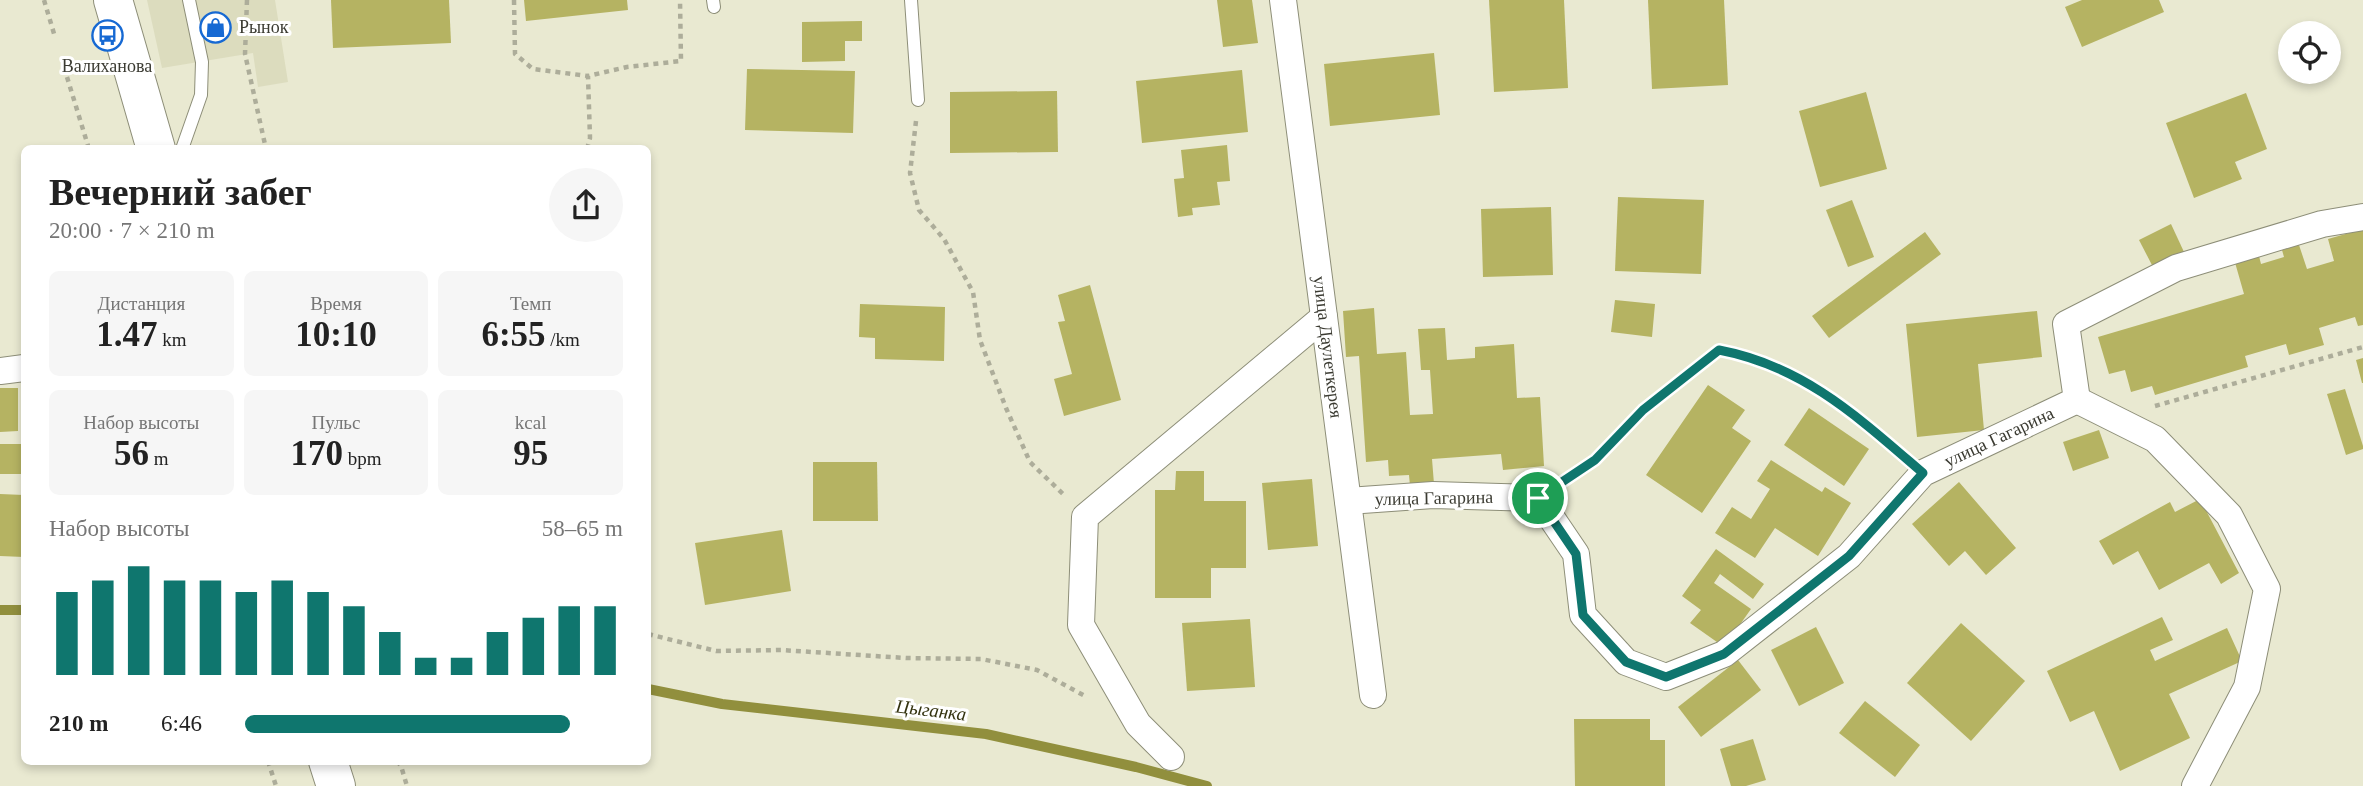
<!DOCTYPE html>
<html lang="ru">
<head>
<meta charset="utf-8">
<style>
  :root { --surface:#fff; --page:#f6f6f6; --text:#222; --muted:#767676; --accent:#0f766e }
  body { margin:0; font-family:"Times New Roman",serif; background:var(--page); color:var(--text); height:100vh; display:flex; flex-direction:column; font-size:26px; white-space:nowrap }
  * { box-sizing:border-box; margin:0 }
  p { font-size:23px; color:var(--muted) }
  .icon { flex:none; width:38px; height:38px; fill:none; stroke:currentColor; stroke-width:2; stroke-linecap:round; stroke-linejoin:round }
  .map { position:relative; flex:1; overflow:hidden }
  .details { position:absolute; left:21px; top:145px; width:630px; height:620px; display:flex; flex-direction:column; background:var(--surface); border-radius:10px; box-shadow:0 4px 10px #0003 }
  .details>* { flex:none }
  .buttons { position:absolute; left:2278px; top:21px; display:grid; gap:14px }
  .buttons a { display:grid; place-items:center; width:63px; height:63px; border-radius:50%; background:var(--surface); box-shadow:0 4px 10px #0003; font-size:35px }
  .pin { position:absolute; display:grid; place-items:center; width:60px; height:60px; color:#fff; margin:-30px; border:4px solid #fff; border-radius:50%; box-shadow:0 2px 7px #0007 }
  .round { display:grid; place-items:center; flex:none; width:74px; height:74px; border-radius:37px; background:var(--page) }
  .overview { display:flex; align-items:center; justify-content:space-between; height:119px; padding:0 28px }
  h1 { font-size:38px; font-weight:600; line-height:52px }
  .stats { display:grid; grid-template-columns:repeat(3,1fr); gap:10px; height:119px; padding:7px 28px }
  .stats div { display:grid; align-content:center; border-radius:10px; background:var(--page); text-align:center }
  .stats b { font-size:35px; font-weight:600 }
  .stats small { font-size:19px; font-weight:400 }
  .stats p { font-size:19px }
  .chart { height:196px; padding:14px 28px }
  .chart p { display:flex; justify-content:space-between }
  .chart svg { width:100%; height:126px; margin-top:7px; stroke:var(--accent); stroke-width:6 }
  ul { padding:0 28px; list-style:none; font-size:23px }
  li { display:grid; grid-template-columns:112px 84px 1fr; align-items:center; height:52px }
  li i { height:18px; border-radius:9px; background:var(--accent) }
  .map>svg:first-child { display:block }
  .built { fill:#dcdcbe }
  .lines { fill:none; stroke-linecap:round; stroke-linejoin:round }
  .stream { stroke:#918f3d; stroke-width:10 }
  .building { fill:#b5b362 }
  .service-casing { stroke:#8d8e78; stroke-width:14 }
  .minor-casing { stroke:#8d8e78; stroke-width:28 }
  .primary-casing { stroke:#8d8e78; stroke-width:40 }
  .path { stroke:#adad9a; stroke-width:4.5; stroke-dasharray:5 5; stroke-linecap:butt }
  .service { stroke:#fff; stroke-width:12 }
  .minor { stroke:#fff; stroke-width:26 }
  .primary { stroke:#fff; stroke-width:38 }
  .route-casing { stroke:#fff; stroke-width:14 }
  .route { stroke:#0f766e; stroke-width:9 }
  .labels { text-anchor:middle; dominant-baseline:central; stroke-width:6; stroke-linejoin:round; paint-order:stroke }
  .poi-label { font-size:18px; fill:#3b3b32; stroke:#fff; text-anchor:start }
  .street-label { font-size:18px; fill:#3b3b32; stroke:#fff }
  .water-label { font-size:19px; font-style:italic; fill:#343310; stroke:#fff }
</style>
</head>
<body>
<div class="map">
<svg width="2363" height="786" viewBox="0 0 2363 786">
  <rect width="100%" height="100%" fill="#e9e9d1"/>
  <path class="built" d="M 147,0 L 275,0 L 288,82 L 258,87 L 253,53 L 162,68 Z"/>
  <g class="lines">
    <g class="stream">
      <path d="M 0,610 L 24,610"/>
      <path d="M 648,689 L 722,704 L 986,734 L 1136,767 L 1207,786"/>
    </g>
  </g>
  <g class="building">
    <path d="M 331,0 L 449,0 L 451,43 L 333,48 Z"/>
    <path d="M 524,0 L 627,0 L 628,10 L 526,21 Z"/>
    <path d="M 1217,0 L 1252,0 L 1258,43 L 1223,47 Z"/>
    <path d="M 1489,0 L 1564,0 L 1568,88 L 1494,92 Z"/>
    <path d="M 1648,0 L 1724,0 L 1728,85 L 1652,89 Z"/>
    <path d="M 2082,0 L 2159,0 L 2164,12 L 2082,47 L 2065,7 Z"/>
    <path d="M 862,21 L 862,41 L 845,41 L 845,61 L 802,62 L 802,22 Z"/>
    <path d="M 1434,53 L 1440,115 L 1330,126 L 1324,64 Z"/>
    <path d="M 747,69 L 855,71 L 853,133 L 745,130 Z"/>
    <path d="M 1242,70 L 1248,132 L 1142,143 L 1136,81 Z"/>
    <path d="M 1057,91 L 1058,152 L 950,153 L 950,92 Z"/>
    <path d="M 1866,92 L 1887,169 L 1820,187 L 1799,111 Z"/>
    <path d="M 2246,93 L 2267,149 L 2235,162 L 2242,179 L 2194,198 L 2166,123 Z"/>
    <path d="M 1227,145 L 1230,181 L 1217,182 L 1220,205 L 1192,208 L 1193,215 L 1178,217 L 1174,179 L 1184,178 L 1181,150 Z"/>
    <path d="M 1618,197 L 1704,200 L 1701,274 L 1615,271 Z"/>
    <path d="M 1852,200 L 1874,257 L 1848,267 L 1826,210 Z"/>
    <path d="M 1551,207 L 1553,275 L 1483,277 L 1481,209 Z"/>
    <path d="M 2171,224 L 2184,252 L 2153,267 L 2139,240 Z"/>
    <path d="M 2363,229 L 2363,325 L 2358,326 L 2355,317 L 2319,328 L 2324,345 L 2289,355 L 2286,344 L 2245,356 L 2248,367 L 2155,395 L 2152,386 L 2131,392 L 2125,370 L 2109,374 L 2098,337 L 2244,294 L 2234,259 L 2258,252 L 2261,264 L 2284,257 L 2282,250 L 2299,245 L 2307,269 L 2334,261 L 2328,239 Z"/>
    <path d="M 1925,232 L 1941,254 L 1829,338 L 1812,316 Z"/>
    <path d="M 1090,285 L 1121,400 L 1064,416 L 1054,379 L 1072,374 L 1058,322 L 1065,321 L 1058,295 Z"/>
    <path d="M 1615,300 L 1655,304 L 1652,337 L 1611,332 Z"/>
    <path d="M 860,304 L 945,307 L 944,361 L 875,359 L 875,338 L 859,337 Z"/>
    <path d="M 1374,308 L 1377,354 L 1406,352 L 1410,415 L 1433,414 L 1430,370 L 1421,370 L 1418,329 L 1445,328 L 1447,360 L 1475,358 L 1475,347 L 1514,344 L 1517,398 L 1540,397 L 1544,466 L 1503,470 L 1501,454 L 1432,459 L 1434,484 L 1410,486 L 1409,475 L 1389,476 L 1388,460 L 1366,462 L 1359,356 L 1346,357 L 1343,311 Z"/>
    <path d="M 2037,311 L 2042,357 L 1978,364 L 1984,430 L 1917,437 L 1906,324 Z"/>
    <path d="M 2363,358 L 2363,383 L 2362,383 L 2356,360 Z"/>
    <path d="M 1708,385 L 1745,410 L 1732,428 L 1751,441 L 1702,513 L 1646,475 Z"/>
    <path d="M 0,388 L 18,388 L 18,431 L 0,432 Z"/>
    <path d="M 2345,389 L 2363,446 L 2363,449 L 2346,455 L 2327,394 Z"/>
    <path d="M 1809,408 L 1869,449 L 1844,486 L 1784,445 Z"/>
    <path d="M 2099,430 L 2109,458 L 2073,471 L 2063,442 Z"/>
    <rect x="0" y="444" width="24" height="30"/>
    <path d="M 1771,460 L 1822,492 L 1825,487 L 1851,503 L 1818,556 L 1775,528 L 1755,558 L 1715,533 L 1732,507 L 1751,519 L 1770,489 L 1757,481 Z"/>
    <path d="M 813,462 L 877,462 L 878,521 L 813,521 Z"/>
    <path d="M 1176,471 L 1204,471 L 1204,501 L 1246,501 L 1246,568 L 1211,568 L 1211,598 L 1155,598 L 1155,490 L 1175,490 Z"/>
    <path d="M 1312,479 L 1318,546 L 1268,550 L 1262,483 Z"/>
    <path d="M 1959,482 L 2016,548 L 1986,575 L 1965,551 L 1949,566 L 1912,524 Z"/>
    <path d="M 0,494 L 24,495 L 24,557 L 0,556 Z"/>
    <path d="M 2200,499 L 2239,573 L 2221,584 L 2209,563 L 2159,590 L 2138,551 L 2113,565 L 2099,541 L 2170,502 L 2175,512 Z"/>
    <path d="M 782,530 L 791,591 L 705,605 L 695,543 Z"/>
    <path d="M 1716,549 L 1764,584 L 1753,599 L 1720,574 L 1714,583 L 1751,609 L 1724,647 L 1690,623 L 1701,610 L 1682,596 Z"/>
    <path d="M 2162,617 L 2173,640 L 2150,650 L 2155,661 L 2227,628 L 2242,661 L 2169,694 L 2190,738 L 2120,771 L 2094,711 L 2070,722 L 2047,671 Z"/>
    <path d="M 1250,619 L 1255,687 L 1187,691 L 1182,623 Z"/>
    <path d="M 1961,623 L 2025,681 L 1971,741 L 1907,683 Z"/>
    <path d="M 1816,627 L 1844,683 L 1799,706 L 1771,650 Z"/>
    <path d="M 1738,660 L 1761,690 L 1701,737 L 1678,707 Z"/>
    <path d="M 1865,701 L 1920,745 L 1895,777 L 1839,733 Z"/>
    <path d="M 1574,719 L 1650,719 L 1650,740 L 1665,740 L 1665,786 L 1575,786 Z"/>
    <path d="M 1753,739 L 1766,780 L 1746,786 L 1731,786 L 1720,749 Z"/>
  </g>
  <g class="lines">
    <defs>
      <g id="service">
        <path d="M 713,0 L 714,7"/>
        <path d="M 911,0 L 918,100"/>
        <path d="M 182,149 L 201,95 L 202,62 L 189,0"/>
      </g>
      <g id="minor">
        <path d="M 1283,0 L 1373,695"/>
        <path d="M 0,371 L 24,368"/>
        <path d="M 2077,400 L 2155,439 L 2229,515 L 2267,589 L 2247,687 L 2195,786"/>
        <path d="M 1348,501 L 1433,495 L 1538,498 L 1576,554 L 1583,615 L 1626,662 L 1666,677 L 1724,654 L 1849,556 L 1923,473 L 2077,400 L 2066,324 L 2176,268 L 2322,224 L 2363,217"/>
        <path d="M 1171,757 L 1138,724 L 1081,625 L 1085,517 L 1324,317"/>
      </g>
      <g id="primary">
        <path d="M 113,0 L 156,149"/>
        <path d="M 328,761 L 336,786"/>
      </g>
    </defs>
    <use href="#service" class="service-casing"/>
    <use href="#minor" class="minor-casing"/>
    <use href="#primary" class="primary-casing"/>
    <g class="path">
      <path d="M 44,0 L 55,37"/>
      <path d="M 247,0 L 245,54 L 266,149"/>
      <path d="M 514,0 L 515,54 L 533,69 L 588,76"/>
      <path d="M 67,77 L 89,149"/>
      <path d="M 916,121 L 910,173 L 919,210 L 944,239 L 973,292 L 980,340 L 1006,408 L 1030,462 L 1065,496"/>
      <path d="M 587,149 L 590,138 L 588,76 L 627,67 L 681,61 L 680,0"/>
      <path d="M 2155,406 L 2363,347"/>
      <path d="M 1562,482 L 1595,460 L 1643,410 L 1719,350 C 1793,364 1845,406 1901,454"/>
      <path d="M 648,634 L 716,651 L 781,650 L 906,658 L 981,659 L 1037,670 L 1085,696"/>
      <path d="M 268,761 L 276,786"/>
      <path d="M 397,761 L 401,766 L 407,786"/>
    </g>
    <use href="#service" class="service"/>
    <use href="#minor" class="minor"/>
    <use href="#primary" class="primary"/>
  </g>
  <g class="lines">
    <defs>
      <path id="route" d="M 1719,350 C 1804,366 1859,418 1923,473 L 1849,556 L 1724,654 L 1666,677 L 1626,662 L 1583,615 L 1576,554 L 1538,498 L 1595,460 L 1643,410 Z"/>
    </defs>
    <use href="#route" class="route-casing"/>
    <use href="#route" class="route"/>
  </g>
  <defs>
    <symbol id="shop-ring" viewBox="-11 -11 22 22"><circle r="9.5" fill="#fff" stroke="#1669d3" stroke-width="1.5"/><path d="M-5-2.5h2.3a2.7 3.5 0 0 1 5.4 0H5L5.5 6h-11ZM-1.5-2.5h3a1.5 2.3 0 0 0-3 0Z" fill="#1669d3"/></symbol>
    <symbol id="bus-ring" viewBox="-11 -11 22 22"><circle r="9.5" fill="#fff" stroke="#1669d3" stroke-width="1.5"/><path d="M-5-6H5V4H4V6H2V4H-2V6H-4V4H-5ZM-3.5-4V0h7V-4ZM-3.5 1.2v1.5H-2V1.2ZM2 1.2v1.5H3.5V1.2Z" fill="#1669d3"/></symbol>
  </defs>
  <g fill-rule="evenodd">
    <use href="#shop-ring" x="198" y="10" width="35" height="35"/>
    <use href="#bus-ring" x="90" y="18" width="35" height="35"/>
  </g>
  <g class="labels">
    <g class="poi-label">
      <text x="239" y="27">Рынок</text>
      <text x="107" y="66" text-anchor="middle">Валиханова</text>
    </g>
    <g class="street-label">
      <text transform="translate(1328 347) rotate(83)">улица Даулеткерея</text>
      <text transform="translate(1999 437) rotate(-25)">улица Гагарина</text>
      <text transform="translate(1434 498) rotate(-1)">улица Гагарина</text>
    </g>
    <g class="water-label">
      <text transform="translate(931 710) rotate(7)">Цыганка</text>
    </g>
  </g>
</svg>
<div class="buttons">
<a><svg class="icon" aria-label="locate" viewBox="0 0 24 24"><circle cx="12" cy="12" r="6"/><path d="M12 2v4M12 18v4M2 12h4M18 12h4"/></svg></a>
</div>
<div class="pin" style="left:1538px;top:498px;background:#1e9e55"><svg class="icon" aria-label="arrive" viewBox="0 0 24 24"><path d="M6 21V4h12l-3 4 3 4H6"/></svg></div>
<section class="details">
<div class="overview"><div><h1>Вечерний забег</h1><p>20:00 · 7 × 210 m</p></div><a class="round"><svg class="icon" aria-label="share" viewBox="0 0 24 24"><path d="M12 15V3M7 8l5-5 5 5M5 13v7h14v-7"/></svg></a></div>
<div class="stats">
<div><p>Дистанция</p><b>1.47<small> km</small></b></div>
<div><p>Время</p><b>10:10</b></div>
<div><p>Темп</p><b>6:55<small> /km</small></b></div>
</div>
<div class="stats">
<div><p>Набор высоты</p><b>56<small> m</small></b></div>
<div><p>Пульс</p><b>170<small> bpm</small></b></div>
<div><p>kcal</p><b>95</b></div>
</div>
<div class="chart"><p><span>Набор высоты</span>58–65 m</p>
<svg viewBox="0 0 160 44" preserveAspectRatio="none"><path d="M5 44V15M15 44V11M25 44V6M35 44V11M45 44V11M55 44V15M65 44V11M75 44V15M85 44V20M95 44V29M105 44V38M115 44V38M125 44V29M135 44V24M145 44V20M155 44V20"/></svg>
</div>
<ul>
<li><b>210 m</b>6:46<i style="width:86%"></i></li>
</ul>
</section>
</div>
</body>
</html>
